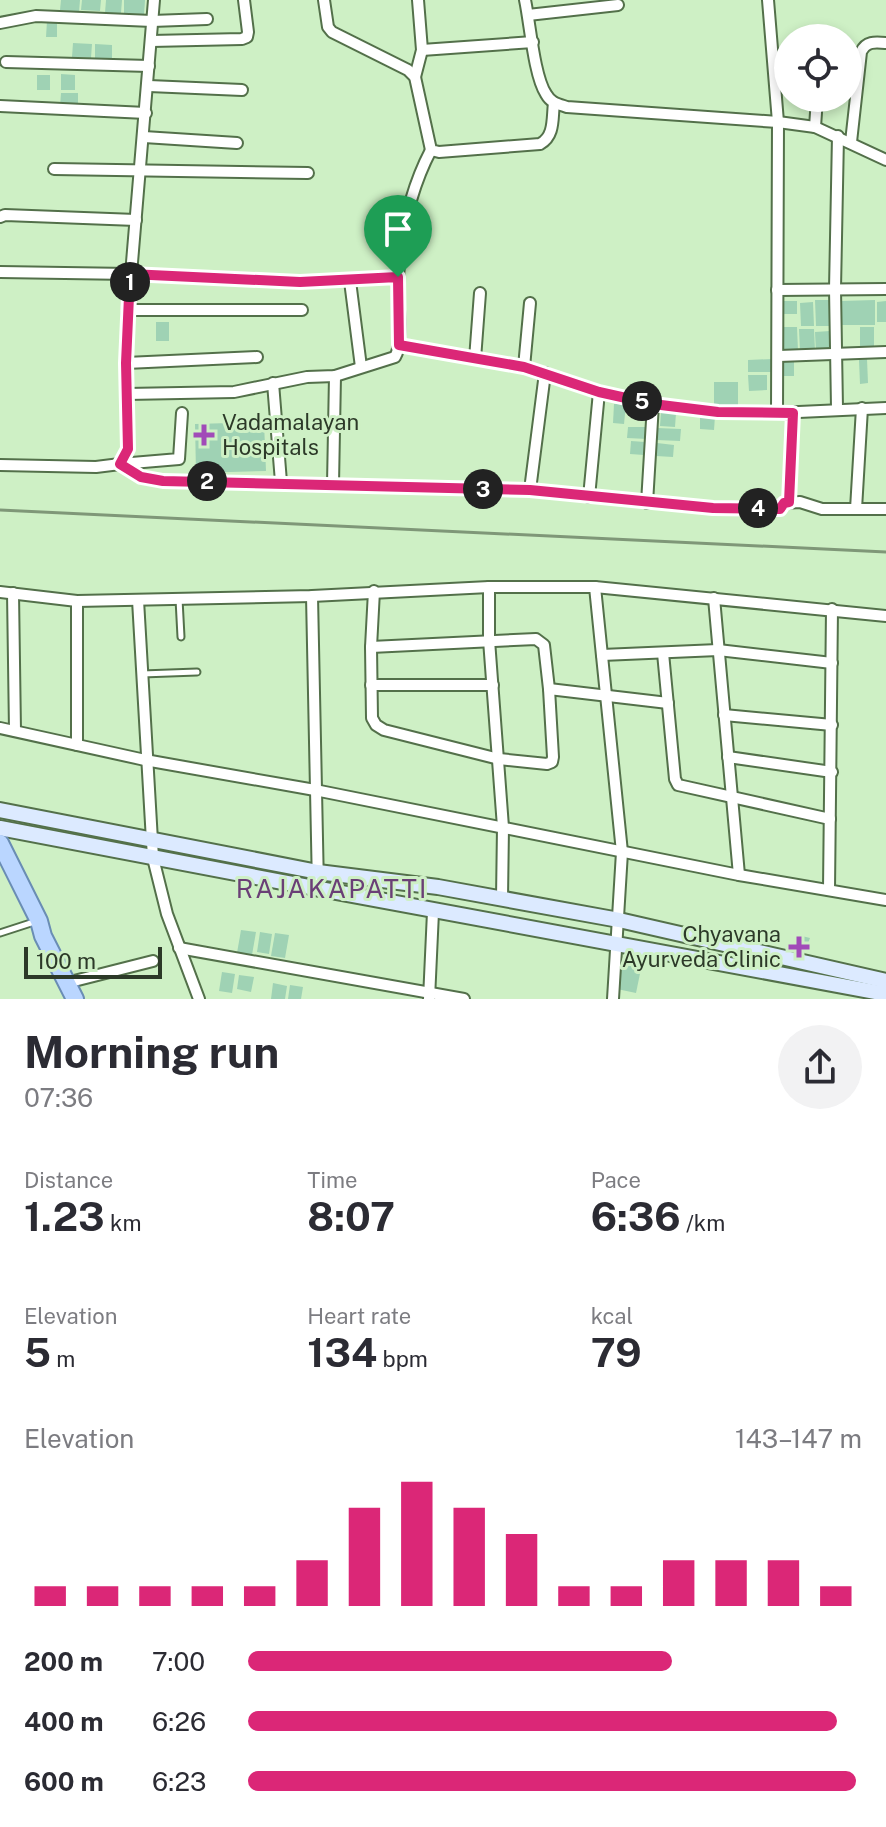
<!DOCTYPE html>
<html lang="en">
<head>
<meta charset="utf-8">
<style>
  :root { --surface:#fff; --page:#f2f2f3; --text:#2b2b33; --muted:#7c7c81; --accent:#db2777 }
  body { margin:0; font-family:"Public Sans",sans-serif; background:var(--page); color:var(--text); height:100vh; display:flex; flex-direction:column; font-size:30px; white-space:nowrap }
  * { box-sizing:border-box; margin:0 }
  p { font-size:26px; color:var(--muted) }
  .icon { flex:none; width:44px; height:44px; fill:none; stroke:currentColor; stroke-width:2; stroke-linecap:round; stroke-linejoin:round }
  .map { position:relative; height:999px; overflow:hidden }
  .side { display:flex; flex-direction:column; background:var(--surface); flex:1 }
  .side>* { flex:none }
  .fabs { position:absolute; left:774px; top:24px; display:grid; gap:16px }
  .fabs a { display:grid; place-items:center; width:88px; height:88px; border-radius:50%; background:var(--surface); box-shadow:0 4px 12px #0003; font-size:40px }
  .scale { position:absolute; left:24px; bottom:20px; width:138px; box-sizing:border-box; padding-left:8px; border:4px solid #2c3928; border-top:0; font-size:22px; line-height:28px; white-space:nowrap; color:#2c3928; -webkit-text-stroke:6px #cef0c5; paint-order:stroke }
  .pin { position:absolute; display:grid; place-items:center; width:68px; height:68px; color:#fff; margin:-82px -34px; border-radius:50% 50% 50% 0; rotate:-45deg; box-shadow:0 0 8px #0007 }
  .pin .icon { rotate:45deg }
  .km { position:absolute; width:40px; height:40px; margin:-20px; border-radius:50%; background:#222; color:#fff; font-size:22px; line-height:40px; text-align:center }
  .round { display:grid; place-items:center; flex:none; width:84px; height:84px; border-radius:42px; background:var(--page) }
  .headline { display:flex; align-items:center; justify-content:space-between; height:136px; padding:0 24px }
  h1 { font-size:44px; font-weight:700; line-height:60px }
  .figures { display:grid; grid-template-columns:repeat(3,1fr); gap:12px; height:136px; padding:8px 24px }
  .figures div { display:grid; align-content:center }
  .figures b { font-size:40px; font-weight:700 }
  .figures small { font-size:22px; font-weight:400 }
  .figures p { font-size:22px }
  .chart { height:224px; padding:16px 24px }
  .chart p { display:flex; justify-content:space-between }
  .chart svg { width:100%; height:144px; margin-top:8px; stroke:var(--accent); stroke-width:6 }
  ul { padding:0 24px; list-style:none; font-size:26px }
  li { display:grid; grid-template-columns:128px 96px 1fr; align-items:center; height:60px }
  li i { height:20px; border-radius:10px; background:var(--accent) }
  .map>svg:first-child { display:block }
  .building { fill:#9fd2b4 }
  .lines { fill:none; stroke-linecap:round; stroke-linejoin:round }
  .service-casing { stroke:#53704a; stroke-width:9 }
  .minor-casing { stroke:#53704a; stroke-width:14 }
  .secondary-casing { stroke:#53704a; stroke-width:18 }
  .primary-casing { stroke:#6a8db4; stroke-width:20 }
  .service { stroke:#fff; stroke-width:5 }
  .minor { stroke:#fff; stroke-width:10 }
  .secondary { stroke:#dceaff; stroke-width:14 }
  .primary { stroke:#bad6ff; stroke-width:16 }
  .rail { stroke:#7f9778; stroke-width:3 }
  .route-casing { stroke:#fff; stroke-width:16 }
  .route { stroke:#db2777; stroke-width:10 }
  .poi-dot { fill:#a14bb8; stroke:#cef0c5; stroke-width:3 }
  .labels { text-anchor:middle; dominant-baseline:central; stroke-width:6; stroke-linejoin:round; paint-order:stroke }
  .poi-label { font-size:22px; fill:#2c3928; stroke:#cef0c5; text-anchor:start }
  .quarter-label { font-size:26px; letter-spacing:2px; fill:#6a3f76; stroke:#cef0c5 }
</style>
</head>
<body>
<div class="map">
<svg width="886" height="999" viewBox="0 0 886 999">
  <rect width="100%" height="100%" fill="#cef0c5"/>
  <g class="building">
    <path d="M 61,0 L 80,0 L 79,12 L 60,10 Z"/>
    <path d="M 82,0 L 101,0 L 100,11 L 81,10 Z"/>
    <path d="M 106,0 L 122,0 L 121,13 L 105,13 Z"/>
    <path d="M 124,0 L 145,0 L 144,15 L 124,14 Z"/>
    <path d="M 47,21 L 57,21 L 57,37 L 46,37 Z"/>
    <path d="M 73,43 L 92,44 L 91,58 L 72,57 Z"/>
    <path d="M 95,44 L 112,45 L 112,58 L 95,58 Z"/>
    <path d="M 61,74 L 75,75 L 75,90 L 61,90 Z"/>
    <rect x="37" y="75" width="13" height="15"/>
    <path d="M 61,93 L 78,93 L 78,108 L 60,107 Z"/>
    <path d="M 815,300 L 830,300 L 831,326 L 816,326 Z"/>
    <path d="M 875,300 L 875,325 L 841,325 L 841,301 Z"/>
    <path d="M 781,301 L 797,301 L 797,314 L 782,314 Z"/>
    <path d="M 886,301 L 886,322 L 877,322 L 877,302 Z"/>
    <path d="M 813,302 L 814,326 L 801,326 L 800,303 Z"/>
    <rect x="156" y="322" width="13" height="19"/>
    <path d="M 783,327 L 797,327 L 798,351 L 783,352 Z"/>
    <path d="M 860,327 L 874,327 L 874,346 L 860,347 Z"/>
    <path d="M 799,329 L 814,329 L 815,351 L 800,352 Z"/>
    <path d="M 830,331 L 831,352 L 816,352 L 815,332 Z"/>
    <path d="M 773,359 L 773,372 L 748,372 L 748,360 Z"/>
    <path d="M 867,359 L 868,383 L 860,384 L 859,360 Z"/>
    <path d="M 781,360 L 794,360 L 794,376 L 782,376 Z"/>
    <path d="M 748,375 L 767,375 L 767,390 L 749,391 Z"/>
    <path d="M 714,382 L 738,382 L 738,405 L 714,406 Z"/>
    <path d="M 614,404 L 626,404 L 624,424 L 613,423 Z"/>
    <path d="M 661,412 L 676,413 L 675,427 L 660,426 Z"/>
    <path d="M 700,415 L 715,416 L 714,430 L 700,429 Z"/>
    <path d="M 264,422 L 266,471 L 196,473 L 195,424 Z"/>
    <path d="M 628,427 L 647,427 L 647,439 L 627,438 Z"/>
    <path d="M 657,428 L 681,429 L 680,441 L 657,440 Z"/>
    <path d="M 631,441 L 645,442 L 644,455 L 630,454 Z"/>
    <path d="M 657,443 L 674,445 L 673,457 L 656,456 Z"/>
    <path d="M 241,930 L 256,932 L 252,955 L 237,953 Z"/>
    <path d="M 260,932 L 272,934 L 269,954 L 257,952 Z"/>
    <path d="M 275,933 L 289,935 L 285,958 L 271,956 Z"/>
    <path d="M 798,935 L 810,938 L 803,957 L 792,953 Z"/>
    <path d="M 623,960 L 642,964 L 636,993 L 617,989 Z"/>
    <path d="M 222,972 L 235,974 L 232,993 L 219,991 Z"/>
    <path d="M 239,975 L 254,977 L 251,992 L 237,989 Z"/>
    <path d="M 273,983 L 287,986 L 285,999 L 271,999 Z"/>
    <path d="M 290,985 L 303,987 L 301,999 L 288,999 Z"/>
  </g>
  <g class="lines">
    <defs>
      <g id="service">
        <path d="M 179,599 L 181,637"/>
        <path d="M 142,674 L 197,672"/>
        <path d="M 0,933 L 37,921"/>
      </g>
      <g id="minor">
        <path d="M 324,0 L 328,27 L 332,32 L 408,70 L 415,77 L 431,150 L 439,152 L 540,144 C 555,136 552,118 554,103"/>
        <path d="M 525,0 C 530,23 534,76 546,94 C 551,103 558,104 567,107 L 778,122 L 815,127 L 886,160"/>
        <path d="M 768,0 L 778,122 L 777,413"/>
        <path d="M 528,15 L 618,5"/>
        <path d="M 0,23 L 36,16 L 152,21 L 207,19"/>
        <path d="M 820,38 L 821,37"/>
        <path d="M 151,41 L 242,39 L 247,37 L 248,32 L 244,0"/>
        <path d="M 422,50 L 533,42"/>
        <path d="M 6,62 L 149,66"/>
        <path d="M 415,77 L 422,50 L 418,0"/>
        <path d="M 149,86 L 242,90"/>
        <path d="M 0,106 L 146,113"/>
        <path d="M 815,127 L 817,98"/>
        <path d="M 144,137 L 237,143"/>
        <path d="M 851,142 L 861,52 C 866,41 875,42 886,43"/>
        <path d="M 54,169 L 308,173"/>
        <path d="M 0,217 L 5,215 L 136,220"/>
        <path d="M 0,272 L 130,274 L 300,282 L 398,277"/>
        <path d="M 350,281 L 361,367"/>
        <path d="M 777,290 L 886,289"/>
        <path d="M 128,310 L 302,310"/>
        <path d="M 399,345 L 524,367 L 599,392 L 653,404 L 718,412 L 777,413 L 886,408"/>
        <path d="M 779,356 L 886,352"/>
        <path d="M 475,359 L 480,293"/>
        <path d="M 126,363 L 257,357"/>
        <path d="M 524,367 L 530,303"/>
        <path d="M 273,383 L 281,482"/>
        <path d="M 127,394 L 234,392 L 307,377 L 335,376 L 395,357 C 405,340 396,297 398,277 C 401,234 411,188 431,150"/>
        <path d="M 837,408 L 835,289 L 838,136"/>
        <path d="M 120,464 L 141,477 L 163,481 L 530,490 L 713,508 L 780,509 L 784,503 L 800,502 L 822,509 L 886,509"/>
        <path d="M 120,464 L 179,459 L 182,413"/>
        <path d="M 0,465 L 96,467 L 120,464 L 128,449 L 126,363 L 128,310 L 154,0"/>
        <path d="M 333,484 L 335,376"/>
        <path d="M 530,490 L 545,373"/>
        <path d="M 589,497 L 599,392"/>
        <path d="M 789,502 L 793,413"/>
        <path d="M 647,503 L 653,404"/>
        <path d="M 856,509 L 862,408"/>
        <path d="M 489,587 L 489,640 L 503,827 L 502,898"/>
        <path d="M 595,587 L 622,852 L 613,999"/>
        <path d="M 374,591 L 371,647 L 372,718 L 376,725 L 384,730 L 499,759 L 547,764 L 552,762 L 553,757 L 549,689 L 668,703"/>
        <path d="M 0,592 L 77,601 L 312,596 L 489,587 L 595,587 L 886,616"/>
        <path d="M 13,593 L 15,731"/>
        <path d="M 312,596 L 318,887"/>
        <path d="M 714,598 L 739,875"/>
        <path d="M 138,600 L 153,858 L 167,914 L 199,999"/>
        <path d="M 77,601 L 77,745"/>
        <path d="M 371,647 L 536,639 L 544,645 L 549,689"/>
        <path d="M 663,653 L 675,779 L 678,785 L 830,819"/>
        <path d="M 602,655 L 718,650 L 832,663"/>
        <path d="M 371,685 L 493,685"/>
        <path d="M 724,715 L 832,725"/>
        <path d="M 0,728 L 145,760 L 315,790 L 739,875 L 886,900"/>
        <path d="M 728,757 L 832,772"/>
        <path d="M 829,890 L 832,609"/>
        <path d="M 179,948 L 464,999"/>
        <path d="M 74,981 L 153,961"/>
        <path d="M 429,999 L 433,912"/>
      </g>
      <g id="secondary">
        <path d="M 0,810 L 318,872 L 438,887 L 619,920 L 886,981"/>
        <path d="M 0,828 C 295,885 590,940 886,994"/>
      </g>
      <path id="primary" d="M 0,843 L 39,921 L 43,936 L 75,999"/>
    </defs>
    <use href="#service" class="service-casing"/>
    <use href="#minor" class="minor-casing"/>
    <use href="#secondary" class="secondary-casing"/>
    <use href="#primary" class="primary-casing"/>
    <use href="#service" class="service"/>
    <use href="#minor" class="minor"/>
    <use href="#secondary" class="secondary"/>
    <use href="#primary" class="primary"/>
    <path class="rail" d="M 0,510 L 886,552"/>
  </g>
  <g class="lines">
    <defs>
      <path id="route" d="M 130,274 L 300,282 L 398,277 L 399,345 L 524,367 L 599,392 L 653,404 L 718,412 L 793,413 L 789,502 L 784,503 L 780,509 L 713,508 L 530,490 L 163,481 L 141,477 L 120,464 L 128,449 L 126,363 Z"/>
    </defs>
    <use href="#route" class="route-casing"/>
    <use href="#route" class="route"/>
  </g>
  <g class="poi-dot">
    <path d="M200 423h8v8h8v8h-8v8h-8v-8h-8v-8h8z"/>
    <path d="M795 935h8v8h8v8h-8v8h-8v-8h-8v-8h8z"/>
  </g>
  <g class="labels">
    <g class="poi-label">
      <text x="222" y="422">Vadamalayan<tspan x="222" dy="25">Hospitals</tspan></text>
      <text x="781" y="934" text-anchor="end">Chyavana<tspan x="781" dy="25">Ayurveda Clinic</tspan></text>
    </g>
    <g class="quarter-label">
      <text x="332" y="888">RAJAKAPATTI</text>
    </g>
  </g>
</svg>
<div class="fabs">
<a><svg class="icon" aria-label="locate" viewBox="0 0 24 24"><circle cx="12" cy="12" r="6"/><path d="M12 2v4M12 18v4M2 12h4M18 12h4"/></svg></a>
</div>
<div class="scale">100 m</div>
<div class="pin" style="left:398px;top:277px;background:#1e9e55"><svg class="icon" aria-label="arrive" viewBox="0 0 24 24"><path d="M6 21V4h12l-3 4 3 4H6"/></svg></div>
<b class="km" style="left:130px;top:282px">1</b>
<b class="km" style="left:207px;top:481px">2</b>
<b class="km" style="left:483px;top:489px">3</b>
<b class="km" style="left:758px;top:508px">4</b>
<b class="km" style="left:642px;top:401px">5</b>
</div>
<section class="side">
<div class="headline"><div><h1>Morning run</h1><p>07:36</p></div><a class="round"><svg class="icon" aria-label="share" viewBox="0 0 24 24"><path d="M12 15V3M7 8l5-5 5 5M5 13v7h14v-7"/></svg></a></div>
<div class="figures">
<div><p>Distance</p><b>1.23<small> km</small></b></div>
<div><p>Time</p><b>8:07</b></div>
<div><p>Pace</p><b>6:36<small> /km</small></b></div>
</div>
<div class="figures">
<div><p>Elevation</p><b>5<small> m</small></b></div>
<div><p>Heart rate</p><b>134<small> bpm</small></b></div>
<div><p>kcal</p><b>79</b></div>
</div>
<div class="chart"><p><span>Elevation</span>143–147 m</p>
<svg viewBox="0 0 160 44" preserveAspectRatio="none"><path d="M5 44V38M15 44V38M25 44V38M35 44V38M45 44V38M55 44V30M65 44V14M75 44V6M85 44V14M95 44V22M105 44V38M115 44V38M125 44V30M135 44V30M145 44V30M155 44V38"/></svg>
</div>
<ul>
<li><b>200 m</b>7:00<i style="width:69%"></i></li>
<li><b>400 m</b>6:26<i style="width:96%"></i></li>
<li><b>600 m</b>6:23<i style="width:99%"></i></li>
</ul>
</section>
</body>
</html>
